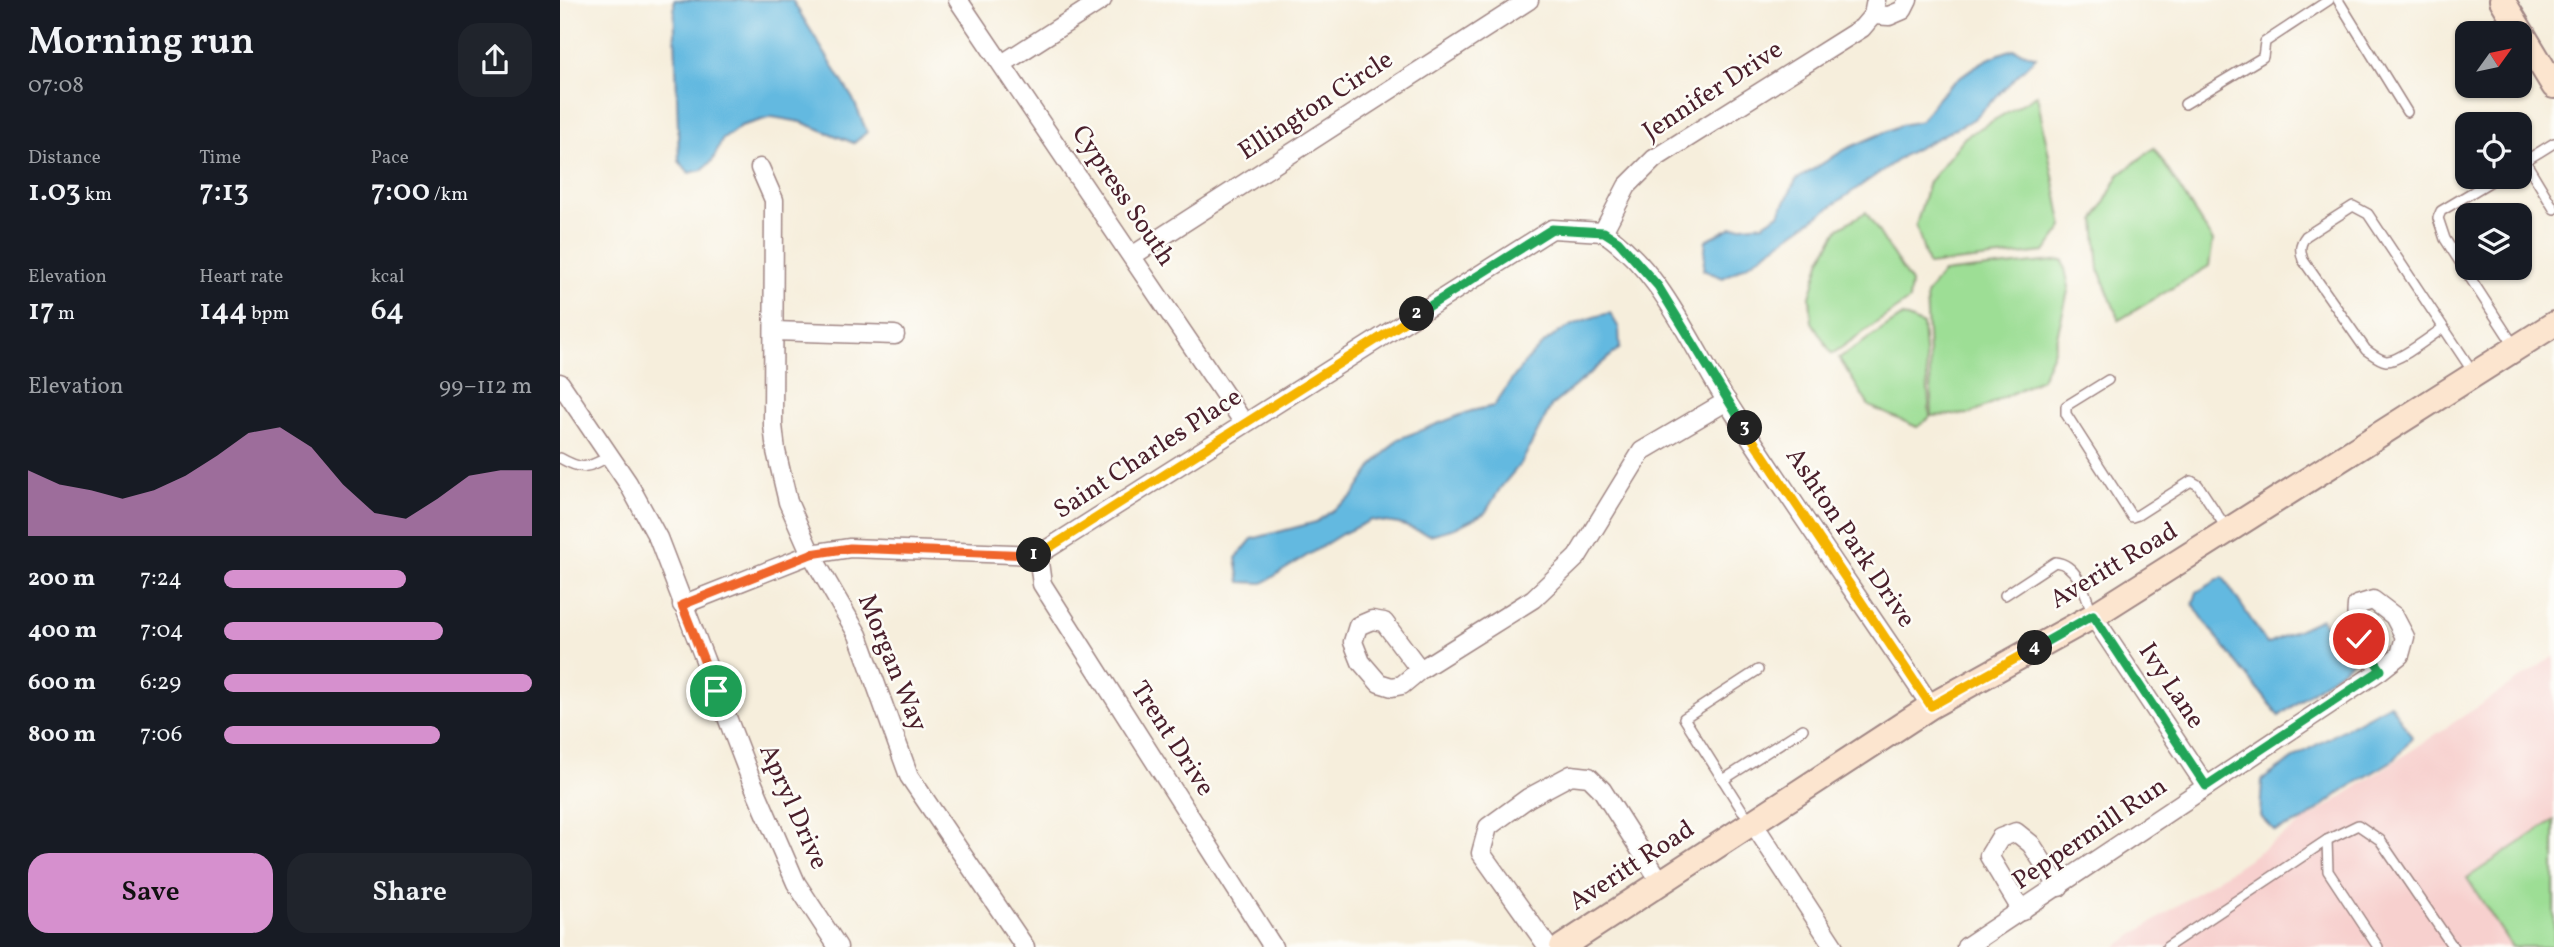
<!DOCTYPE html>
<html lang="en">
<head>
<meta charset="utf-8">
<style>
  :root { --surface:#171b24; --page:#20242c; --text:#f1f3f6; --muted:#9ea1a6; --accent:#d690ce }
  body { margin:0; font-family:Vollkorn,serif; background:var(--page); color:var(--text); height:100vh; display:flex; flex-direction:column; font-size:26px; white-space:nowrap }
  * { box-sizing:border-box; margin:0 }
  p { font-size:23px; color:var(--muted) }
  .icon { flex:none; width:38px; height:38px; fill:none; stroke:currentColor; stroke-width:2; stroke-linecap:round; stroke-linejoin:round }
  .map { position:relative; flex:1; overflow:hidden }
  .details { display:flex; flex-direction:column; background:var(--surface); width:560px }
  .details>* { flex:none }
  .needle { width:46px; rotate:57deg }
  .controls { position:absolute; left:1895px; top:21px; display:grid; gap:14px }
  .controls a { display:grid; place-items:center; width:77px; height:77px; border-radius:14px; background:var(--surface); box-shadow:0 2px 5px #0004; font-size:35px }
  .pin { position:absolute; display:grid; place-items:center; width:60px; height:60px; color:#fff; margin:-30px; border:4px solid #fff; border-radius:50%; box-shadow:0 2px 7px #0007 }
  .km { position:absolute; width:35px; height:35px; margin:-18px; border-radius:50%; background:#222; color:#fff; font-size:19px; line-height:35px; text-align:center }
  .round { display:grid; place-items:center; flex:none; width:74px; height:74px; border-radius:21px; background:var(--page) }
  .overview { display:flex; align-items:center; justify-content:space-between; height:119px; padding:0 28px }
  h1 { font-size:38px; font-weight:600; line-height:52px }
  .metrics { display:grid; grid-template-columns:repeat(3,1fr); gap:10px; height:119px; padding:7px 28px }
  .metrics div { display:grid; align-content:center }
  .metrics b { font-size:30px; font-weight:600 }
  .metrics small { font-size:19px; font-weight:400 }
  .metrics p { font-size:19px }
  .chart { height:196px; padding:14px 28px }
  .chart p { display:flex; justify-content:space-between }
  .chart svg { width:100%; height:126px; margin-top:7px; fill:var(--accent); opacity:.7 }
  .cta { display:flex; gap:14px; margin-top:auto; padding:14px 28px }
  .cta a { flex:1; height:80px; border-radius:21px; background:var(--accent); color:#111; font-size:28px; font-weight:600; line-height:80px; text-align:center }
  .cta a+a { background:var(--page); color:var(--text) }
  ul { padding:0 28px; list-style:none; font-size:23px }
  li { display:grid; grid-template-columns:112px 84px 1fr; align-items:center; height:52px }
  li i { height:18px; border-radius:9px; background:var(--accent) }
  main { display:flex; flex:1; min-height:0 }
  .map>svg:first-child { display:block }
  .built { fill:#f7d0ce }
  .green { fill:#9dde95; stroke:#747e60; stroke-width:2 }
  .water { fill:#64b9e0; stroke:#576c86; stroke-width:2 }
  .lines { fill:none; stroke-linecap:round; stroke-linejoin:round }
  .lane-casing { stroke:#a08684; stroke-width:12 }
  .street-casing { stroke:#a08684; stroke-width:21 }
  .secondary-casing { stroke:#a08684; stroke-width:28 }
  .lane { stroke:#fff; stroke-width:9 }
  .street { stroke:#fff; stroke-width:18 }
  .secondary { stroke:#fce5cf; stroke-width:24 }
  .split-1-casing { stroke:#fff; stroke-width:14 }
  .split-2-casing { stroke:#fff; stroke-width:14 }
  .split-3-casing { stroke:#fff; stroke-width:14 }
  .split-4-casing { stroke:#fff; stroke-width:14 }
  .split-5-casing { stroke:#fff; stroke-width:14 }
  .split-1 { stroke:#f0652b; stroke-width:9 }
  .split-2 { stroke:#f5b400; stroke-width:9 }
  .split-3 { stroke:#22a559; stroke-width:9 }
  .split-4 { stroke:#f5b400; stroke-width:9 }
  .split-5 { stroke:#22a559; stroke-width:9 }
  .labels { text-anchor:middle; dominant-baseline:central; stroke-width:5; stroke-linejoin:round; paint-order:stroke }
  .street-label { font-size:26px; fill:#4a1f2b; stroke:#fdfcf7 }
</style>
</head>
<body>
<main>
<section class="details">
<div class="overview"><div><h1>Morning run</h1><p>07:08</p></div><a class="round"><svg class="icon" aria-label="share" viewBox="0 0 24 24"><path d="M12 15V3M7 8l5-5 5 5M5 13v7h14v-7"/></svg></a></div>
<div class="metrics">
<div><p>Distance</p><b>1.03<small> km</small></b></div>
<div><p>Time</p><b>7:13</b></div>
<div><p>Pace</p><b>7:00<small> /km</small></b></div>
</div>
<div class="metrics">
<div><p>Elevation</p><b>17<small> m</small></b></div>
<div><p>Heart rate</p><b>144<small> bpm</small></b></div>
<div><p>kcal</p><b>64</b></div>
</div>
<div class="chart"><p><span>Elevation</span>99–112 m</p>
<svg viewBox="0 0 160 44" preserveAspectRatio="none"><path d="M0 44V21L10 26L20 28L30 31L40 28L50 23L60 16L70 8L80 6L90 13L100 26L110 36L120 38L130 31L140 23L150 21L160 21V44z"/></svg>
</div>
<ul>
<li><b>200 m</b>7:24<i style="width:59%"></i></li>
<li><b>400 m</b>7:04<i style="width:71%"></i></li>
<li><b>600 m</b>6:29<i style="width:100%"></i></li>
<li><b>800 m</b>7:06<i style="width:70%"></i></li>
</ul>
<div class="cta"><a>Save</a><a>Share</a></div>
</section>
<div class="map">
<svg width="1994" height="947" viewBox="0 0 1994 947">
  <rect width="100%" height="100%" fill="#fdfcf7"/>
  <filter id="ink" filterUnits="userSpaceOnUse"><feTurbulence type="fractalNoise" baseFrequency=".0143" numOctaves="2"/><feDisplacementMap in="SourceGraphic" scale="14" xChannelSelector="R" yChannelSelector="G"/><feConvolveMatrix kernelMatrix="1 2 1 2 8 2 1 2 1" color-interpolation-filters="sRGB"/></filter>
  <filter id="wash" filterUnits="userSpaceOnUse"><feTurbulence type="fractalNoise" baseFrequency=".00686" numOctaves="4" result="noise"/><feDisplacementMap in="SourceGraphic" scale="28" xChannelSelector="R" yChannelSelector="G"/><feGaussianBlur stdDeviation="1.57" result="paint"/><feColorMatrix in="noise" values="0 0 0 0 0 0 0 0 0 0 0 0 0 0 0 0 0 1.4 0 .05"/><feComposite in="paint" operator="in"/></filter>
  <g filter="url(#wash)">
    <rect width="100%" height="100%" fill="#f6eedc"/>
    <path class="built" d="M 1994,656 L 1994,947 L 1555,947 Z"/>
    <g class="green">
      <path d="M 1477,95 L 1503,227 L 1485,252 L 1368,265 L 1356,225 L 1369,182 L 1405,137 Z"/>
      <path d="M 1594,148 L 1653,241 L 1649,266 L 1559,320 L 1539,270 L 1535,220 L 1559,175 Z"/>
      <path d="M 1306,212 L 1351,283 L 1349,300 L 1272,354 L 1252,322 L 1250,297 L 1261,259 L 1279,228 Z"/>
      <path d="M 1503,260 L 1509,287 L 1493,353 L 1481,379 L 1410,414 L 1372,416 L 1366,295 L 1382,273 Z"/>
      <path d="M 1343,316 L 1363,325 L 1370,417 L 1357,427 L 1309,406 L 1279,358 Z"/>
      <path d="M 1994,820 L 1994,947 L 1952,947 L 1907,878 Z"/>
    </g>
    <g class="water">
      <path d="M 114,0 L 232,0 L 293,99 L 307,132 L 294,143 L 241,122 L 212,117 L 181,126 L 162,140 L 153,160 L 142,170 L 129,173 L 119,161 Z"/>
      <path d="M 1454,49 L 1476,57 L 1414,119 L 1346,154 L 1186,266 L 1163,278 L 1143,270 L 1146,240 L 1172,227 L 1203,224 L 1219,214 L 1236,180 L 1286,149 L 1341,125 L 1361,121 C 1382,87 1415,60 1454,49 Z"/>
      <path d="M 1050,313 L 1059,328 L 1060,348 L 991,406 L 962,462 L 941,487 L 925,513 L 895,528 L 870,535 L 839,524 L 811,520 L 782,534 L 703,583 L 680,582 L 676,558 L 692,539 L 756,522 L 793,496 L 815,463 L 838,439 L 911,411 L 934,406 C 966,357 990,325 1050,313 Z"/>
      <path d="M 1663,577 L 1707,644 L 1761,619 L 1793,661 L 1719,716 C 1691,679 1658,643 1633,604 L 1637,592 Z"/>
      <path d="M 1830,704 L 1852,737 L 1835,759 L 1784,790 L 1743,821 L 1715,831 L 1700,816 L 1702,780 L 1740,754 Z"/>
    </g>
  </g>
  <g filter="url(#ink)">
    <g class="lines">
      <defs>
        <g id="lane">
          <path d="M 1778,0 L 1847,112"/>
          <path d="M 1625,104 L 1703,57 L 1705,42 L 1769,0"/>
          <path d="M 1965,161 L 1994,209"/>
          <path d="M 1960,164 L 1994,143"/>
          <path d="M 1938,177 L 1881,211 L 1878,218 L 1885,239 L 1955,347"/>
          <path d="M 1883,328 C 1871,336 1839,362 1826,361 C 1819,360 1812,354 1806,350 L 1743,260 C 1740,250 1739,245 1746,236 L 1793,206 L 1808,214 L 1913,372"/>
          <path d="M 1548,380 L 1506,406 L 1506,414 L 1572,517 L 1578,515 L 1631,481 L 1638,485 L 1667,529"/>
          <path d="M 0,458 C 23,471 27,468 50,456"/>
          <path d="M 1445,595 L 1495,562 C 1518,564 1526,594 1532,614"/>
          <path d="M 1163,780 L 1243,729"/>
          <path d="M 1192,821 L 1182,810 L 1124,718 L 1198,670"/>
          <path d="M 1767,840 L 1768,871 L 1818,947"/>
          <path d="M 1607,947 L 1767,840 L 1798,825 L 1820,840 L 1893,947"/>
        </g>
        <g id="street">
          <path d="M 398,0 L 684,423"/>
          <path d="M 1313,15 L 1329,16 L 1343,10 L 1348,0"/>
          <path d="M 442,64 L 542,0"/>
          <path d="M 200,168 L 214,200 L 213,425 L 216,451 L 228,502 L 251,554 L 298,635 L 349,776 L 465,947"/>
          <path d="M 1043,232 C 1102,271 1130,344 1167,402 C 1233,504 1303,604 1371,706"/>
          <path d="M 1043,232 L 1067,186 L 1094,159 L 1302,28 L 1313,15 L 1316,0"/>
          <path d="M 572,256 L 969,0"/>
          <path d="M 214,331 L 335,335"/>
          <path d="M 0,383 L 68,483 L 98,538 L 190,777 L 236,883 L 278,947"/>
          <path d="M 478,555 L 482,584 L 713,947"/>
          <path d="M 122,605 L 251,554 L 290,548 L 478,555 L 992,229 L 1043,232"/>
          <path d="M 1533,616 L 1646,786"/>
          <path d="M 860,670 L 824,622 L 812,620 L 798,626 L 793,642 L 801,662 L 819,683 L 832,687 L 842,685 L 860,670 L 973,599 L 1017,557 L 1082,451 L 1167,401"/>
          <path d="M 1193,823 L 1274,947"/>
          <path d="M 1462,911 L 1429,856 L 1440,838 L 1456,832 L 1471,844 L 1499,887"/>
          <path d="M 988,947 L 921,853 L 928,827 L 968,798 L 1011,775 L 1029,777 L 1042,790 L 1100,881"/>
          <path d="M 1406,947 L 1821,670 L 1840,655 L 1845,637 L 1834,616 L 1813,600 L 1797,605 C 1794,636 1804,645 1821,670"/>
        </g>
        <g id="secondary">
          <path d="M 1942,0 L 1994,86"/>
          <path d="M 1002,947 L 1371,706 L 1533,616 L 1994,324"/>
        </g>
      </defs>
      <use href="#lane" class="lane-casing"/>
      <use href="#street" class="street-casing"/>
      <use href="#secondary" class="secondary-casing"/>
      <use href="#lane" class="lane"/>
      <use href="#street" class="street"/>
      <use href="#secondary" class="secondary"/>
    </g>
  </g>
  <g class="lines" filter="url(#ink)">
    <defs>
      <path id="split-1" d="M 156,691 L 122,605 L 251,554 L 290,548 L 474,555"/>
      <path id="split-2" d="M 474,555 L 478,555 L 857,314"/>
      <path id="split-3" d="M 857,314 L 992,229 L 1044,232 L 1058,241 L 1098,286 L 1185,428"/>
      <path id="split-4" d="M 1185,428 L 1371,706 L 1475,648"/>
      <path id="split-5" d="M 1475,648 L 1533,615 L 1646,786 L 1821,670 L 1799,639"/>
    </defs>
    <use href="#split-1" class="split-1-casing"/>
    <use href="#split-2" class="split-2-casing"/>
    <use href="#split-3" class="split-3-casing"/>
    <use href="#split-4" class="split-4-casing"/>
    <use href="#split-5" class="split-5-casing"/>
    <use href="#split-1" class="split-1"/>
    <use href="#split-2" class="split-2"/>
    <use href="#split-3" class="split-3"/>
    <use href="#split-4" class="split-4"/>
    <use href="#split-5" class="split-5"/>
  </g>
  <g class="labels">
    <g class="street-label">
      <text transform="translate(1153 91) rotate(-33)">Jennifer Drive</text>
      <text transform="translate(756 106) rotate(-33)">Ellington Circle</text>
      <text transform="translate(563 196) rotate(56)">Cypress South</text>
      <text transform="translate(588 454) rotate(-33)">Saint Charles Place</text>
      <text transform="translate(1290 538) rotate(56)">Ashton Park Drive</text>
      <text transform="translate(1554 566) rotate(-31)">Averitt Road</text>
      <text transform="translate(332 663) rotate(68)">Morgan Way</text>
      <text transform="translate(1611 686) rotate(56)">Ivy Lane</text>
      <text transform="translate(612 739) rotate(57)">Trent Drive</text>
      <text transform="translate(233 807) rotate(66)">Apryl Drive</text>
      <text transform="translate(1530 834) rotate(-34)">Peppermill Run</text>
      <text transform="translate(1072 866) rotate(-33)">Averitt Road</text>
    </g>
  </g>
</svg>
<div class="controls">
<a><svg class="needle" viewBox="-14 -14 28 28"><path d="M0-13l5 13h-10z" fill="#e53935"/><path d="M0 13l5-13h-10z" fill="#9ea1a6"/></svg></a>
<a><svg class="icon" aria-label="locate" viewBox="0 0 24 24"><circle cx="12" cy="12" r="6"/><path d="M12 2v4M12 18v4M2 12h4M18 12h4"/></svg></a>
<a><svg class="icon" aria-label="layers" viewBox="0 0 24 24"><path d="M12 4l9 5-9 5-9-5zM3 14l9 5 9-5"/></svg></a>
</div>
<div class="pin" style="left:156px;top:691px;background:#1e9e55"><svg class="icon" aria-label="arrive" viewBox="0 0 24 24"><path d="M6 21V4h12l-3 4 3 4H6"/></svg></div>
<div class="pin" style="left:1799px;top:639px;background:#d93025"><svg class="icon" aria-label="check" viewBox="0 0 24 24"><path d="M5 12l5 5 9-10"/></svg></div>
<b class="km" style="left:474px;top:555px">1</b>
<b class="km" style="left:857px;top:314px">2</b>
<b class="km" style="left:1185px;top:428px">3</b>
<b class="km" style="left:1475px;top:648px">4</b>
</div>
</main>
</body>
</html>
